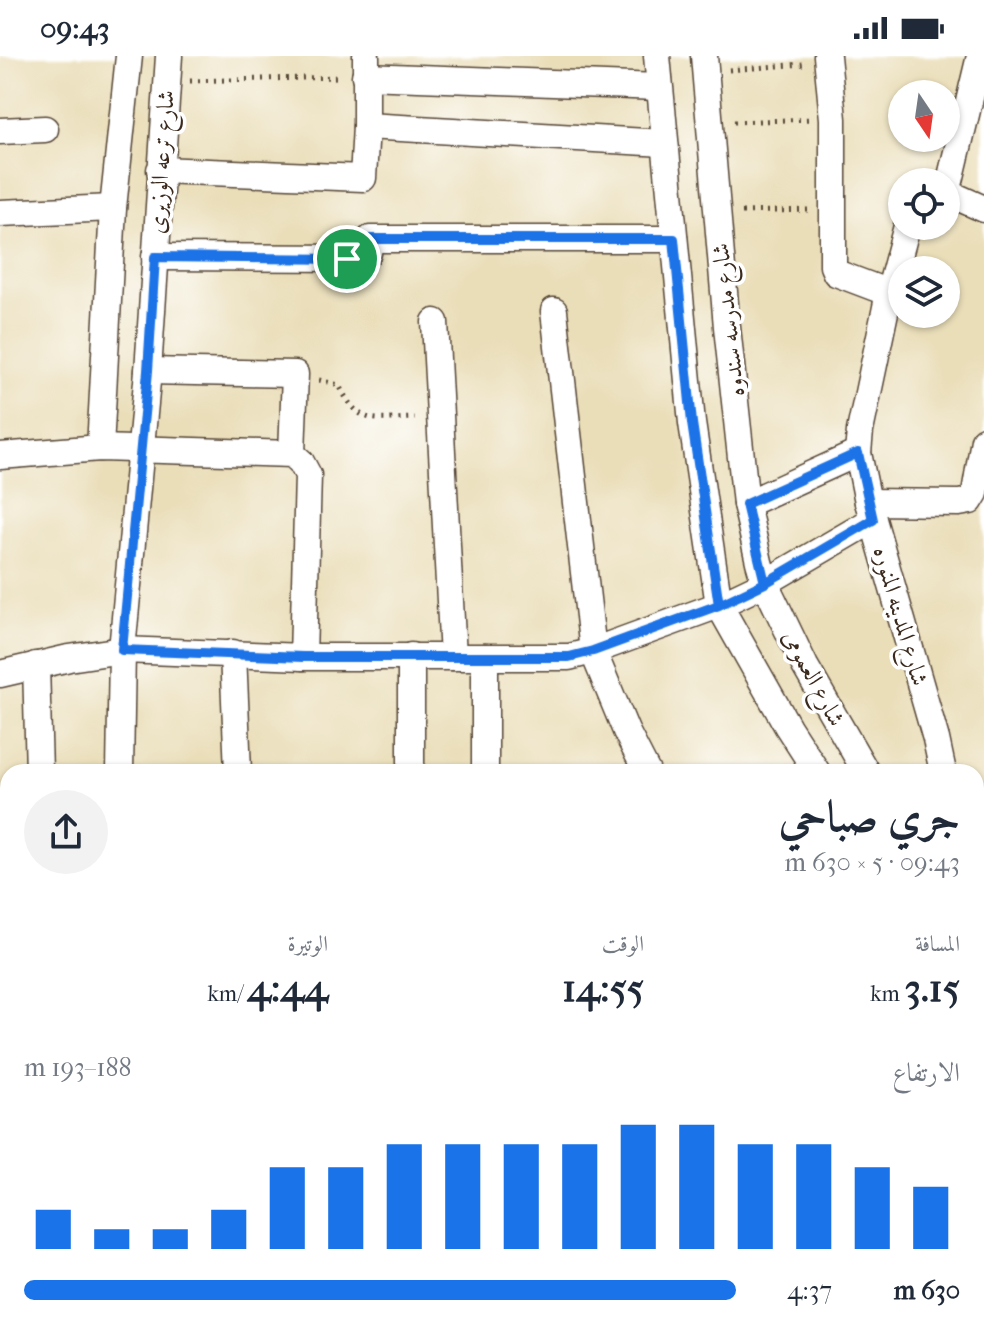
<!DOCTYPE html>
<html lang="ar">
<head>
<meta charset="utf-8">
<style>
  :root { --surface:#fff; --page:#f2f2f3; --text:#1f2937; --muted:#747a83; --accent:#1a73e8 }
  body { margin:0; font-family:"IM FELL French Canon",Amiri,serif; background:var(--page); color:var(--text); direction:rtl; height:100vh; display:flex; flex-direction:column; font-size:30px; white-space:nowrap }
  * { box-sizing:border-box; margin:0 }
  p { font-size:26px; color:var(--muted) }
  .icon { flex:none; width:44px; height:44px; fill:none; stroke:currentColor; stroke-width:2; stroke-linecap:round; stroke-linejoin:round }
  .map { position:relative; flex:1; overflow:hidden; direction:ltr }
  .side { position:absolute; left:0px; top:708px; width:984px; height:574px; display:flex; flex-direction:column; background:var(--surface); border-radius:24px 24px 0 0; box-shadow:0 2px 6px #0004; direction:rtl }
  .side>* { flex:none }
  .needle { width:52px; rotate:167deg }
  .buttons { position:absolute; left:888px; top:24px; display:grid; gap:16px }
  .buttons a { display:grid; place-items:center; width:72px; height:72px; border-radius:50%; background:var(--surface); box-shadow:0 2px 6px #0004; font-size:40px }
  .pin { position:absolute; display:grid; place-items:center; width:68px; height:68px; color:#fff; margin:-34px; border:4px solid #fff; border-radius:50%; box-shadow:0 2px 8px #0007 }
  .round { display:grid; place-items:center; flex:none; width:84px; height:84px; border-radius:42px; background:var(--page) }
  .overview { display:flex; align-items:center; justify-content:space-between; height:136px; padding:0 24px }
  h1 { font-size:44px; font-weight:800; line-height:60px }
  .metrics { display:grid; grid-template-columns:repeat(3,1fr); gap:12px; height:136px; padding:8px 24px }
  .metrics div { display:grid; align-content:center }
  .metrics b { font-size:40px; font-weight:800 }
  .metrics small { font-size:22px; font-weight:400 }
  .metrics p { font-size:22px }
  .chart { height:224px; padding:16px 24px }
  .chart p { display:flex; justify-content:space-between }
  .chart svg { width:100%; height:144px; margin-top:8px; stroke:var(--accent); stroke-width:6 }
  ul { padding:0 24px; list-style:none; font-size:26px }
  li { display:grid; grid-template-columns:128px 96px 1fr; align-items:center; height:60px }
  li i { height:20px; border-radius:10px; background:var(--accent) }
  .status { display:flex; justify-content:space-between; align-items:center; height:56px; padding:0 40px; background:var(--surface); direction:ltr }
  .status svg { height:22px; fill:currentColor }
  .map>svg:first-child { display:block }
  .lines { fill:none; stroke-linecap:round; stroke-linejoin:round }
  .minor-casing { stroke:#554535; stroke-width:29 }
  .path { stroke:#554535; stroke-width:5; stroke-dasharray:2 6; stroke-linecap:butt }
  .minor { stroke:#fff; stroke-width:26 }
  .route-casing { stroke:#fff; stroke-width:16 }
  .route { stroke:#1a73e8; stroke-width:10 }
  .labels { text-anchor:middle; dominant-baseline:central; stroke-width:7; stroke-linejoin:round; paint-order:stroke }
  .street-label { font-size:24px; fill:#3b2a1e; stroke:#fff }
</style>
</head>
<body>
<div class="status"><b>09:43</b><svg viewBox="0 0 49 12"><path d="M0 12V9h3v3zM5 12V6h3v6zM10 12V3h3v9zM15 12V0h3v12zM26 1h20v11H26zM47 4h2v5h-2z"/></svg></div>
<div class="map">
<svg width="984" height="1281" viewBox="0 0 984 1281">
  <rect width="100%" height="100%" fill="#fff"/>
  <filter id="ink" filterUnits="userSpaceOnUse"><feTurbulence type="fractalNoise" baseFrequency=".0125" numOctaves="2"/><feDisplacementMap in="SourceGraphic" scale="16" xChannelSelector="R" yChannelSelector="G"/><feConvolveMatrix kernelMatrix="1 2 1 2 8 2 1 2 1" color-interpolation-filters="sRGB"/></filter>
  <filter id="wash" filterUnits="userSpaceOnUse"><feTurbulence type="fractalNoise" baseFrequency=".006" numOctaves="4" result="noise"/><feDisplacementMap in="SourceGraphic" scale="32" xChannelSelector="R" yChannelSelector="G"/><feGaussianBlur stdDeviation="1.8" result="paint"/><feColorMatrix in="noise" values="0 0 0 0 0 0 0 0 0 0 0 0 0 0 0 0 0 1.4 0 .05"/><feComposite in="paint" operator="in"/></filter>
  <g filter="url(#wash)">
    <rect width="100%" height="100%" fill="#eadeb9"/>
  </g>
  <g filter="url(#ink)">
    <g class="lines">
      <defs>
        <g id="minor">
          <path d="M 657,0 L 692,367 L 719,549 L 788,671 L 817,716"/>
          <path d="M 704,0 L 727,271 L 746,448 L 759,506 L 765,527 L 805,610 L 866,716"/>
          <path d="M 827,0 L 833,63 L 833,210 L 836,217 L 889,237"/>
          <path d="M 365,20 L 659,31"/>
          <path d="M 366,70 L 664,87"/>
          <path d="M 0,75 L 45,73"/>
          <path d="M 160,114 L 363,122 L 366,70 L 366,0"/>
          <path d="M 946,130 L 950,125 L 980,0"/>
          <path d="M 946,136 L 984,153"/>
          <path d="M 0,157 L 113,152"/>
          <path d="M 907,170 L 889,237 L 860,375 L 858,397 L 868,446 L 936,683 L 943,716"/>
          <path d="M 155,201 L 359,202 L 368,197 L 370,183 L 674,183"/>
          <path d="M 554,255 L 593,595 L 626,675 L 647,716"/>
          <path d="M 435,266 L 453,601"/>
          <path d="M 148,315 L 295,318 L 292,398"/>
          <path d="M 100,392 L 113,152 L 129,0"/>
          <path d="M 0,400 L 100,392 L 292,398 L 301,406 L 308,419 L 303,601"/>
          <path d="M 868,446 L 959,447 L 970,445 L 975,437 L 984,384"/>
          <path d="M 746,448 L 858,397"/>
          <path d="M 233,597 L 238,716"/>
          <path d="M 36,609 L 39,716"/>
          <path d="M 0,618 L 69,602 L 122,594 L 303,601 L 569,601 L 593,595 L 719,549 L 765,527 L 873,464"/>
          <path d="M 120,716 L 122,594 L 148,315 L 169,0"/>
          <path d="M 411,716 L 411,600"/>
          <path d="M 485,716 L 485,601"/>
          <path d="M 976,811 L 984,809"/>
          <path d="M 976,932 L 984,932"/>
          <path d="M 976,963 L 984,998"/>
          <path d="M 0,1029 L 8,1029"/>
          <path d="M 976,1144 L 984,1144"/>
          <path d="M 0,1153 L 8,1153"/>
          <path d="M 965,1274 L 966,1281"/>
          <path d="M 89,1281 L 90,1274"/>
        </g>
      </defs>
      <use href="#minor" class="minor-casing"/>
      <g class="path">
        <path d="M 729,14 L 803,8"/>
        <path d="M 190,25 L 340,21"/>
        <path d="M 734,66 L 812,63"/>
        <path d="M 742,156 L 808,154"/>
        <path d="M 319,324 L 339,329 C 360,371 372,363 415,362"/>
        <path d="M 976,904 L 984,903"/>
      </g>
      <use href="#minor" class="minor"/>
    </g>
  </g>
  <g class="lines" filter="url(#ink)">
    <defs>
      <path id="route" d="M 347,203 L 155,201 L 148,315 L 122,594 L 303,601 L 569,601 L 593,595 L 719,549 L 765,527 L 873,464 L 858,397 L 746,448 L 765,527 L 719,549 L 692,367 L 674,183 L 370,183 L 368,197 L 359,202 L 347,203"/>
    </defs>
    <use href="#route" class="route-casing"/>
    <use href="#route" class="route"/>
  </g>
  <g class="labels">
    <g class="street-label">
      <text transform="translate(161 106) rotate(-86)">شارع ترعه الوزيرى</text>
      <text transform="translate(728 264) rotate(-96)">شارع مدرسه سندوه</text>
      <text transform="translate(901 560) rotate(74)">شارع المدينه المنوره</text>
      <text transform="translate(814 622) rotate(62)">شارع العمومى</text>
    </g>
  </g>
</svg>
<div class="buttons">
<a><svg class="needle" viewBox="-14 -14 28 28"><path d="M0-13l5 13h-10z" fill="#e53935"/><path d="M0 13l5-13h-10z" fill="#747a83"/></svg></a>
<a><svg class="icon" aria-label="locate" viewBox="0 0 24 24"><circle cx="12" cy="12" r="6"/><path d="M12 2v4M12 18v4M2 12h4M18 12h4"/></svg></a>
<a><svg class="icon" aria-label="layers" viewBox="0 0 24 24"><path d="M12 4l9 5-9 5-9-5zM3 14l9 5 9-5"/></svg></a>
</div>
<div class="pin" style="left:347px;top:203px;background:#1e9e55"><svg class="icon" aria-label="arrive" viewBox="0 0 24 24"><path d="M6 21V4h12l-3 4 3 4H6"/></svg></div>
<section class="side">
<div class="overview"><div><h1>جري صباحي</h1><p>09:43 · 5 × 630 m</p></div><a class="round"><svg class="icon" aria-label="share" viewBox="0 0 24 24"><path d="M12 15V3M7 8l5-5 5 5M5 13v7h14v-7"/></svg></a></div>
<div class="metrics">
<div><p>المسافة</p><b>3.15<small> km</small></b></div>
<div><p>الوقت</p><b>14:55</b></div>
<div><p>الوتيرة</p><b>4:44<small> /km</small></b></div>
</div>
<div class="chart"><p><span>الارتفاع</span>188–193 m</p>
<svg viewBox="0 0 160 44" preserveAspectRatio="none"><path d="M5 44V32M15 44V38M25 44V38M35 44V32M45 44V19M55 44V19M65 44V12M75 44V12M85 44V12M95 44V12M105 44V6M115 44V6M125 44V12M135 44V12M145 44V19M155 44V25"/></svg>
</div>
<ul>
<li><b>630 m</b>4:37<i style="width:100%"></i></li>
</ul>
</section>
</div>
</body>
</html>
